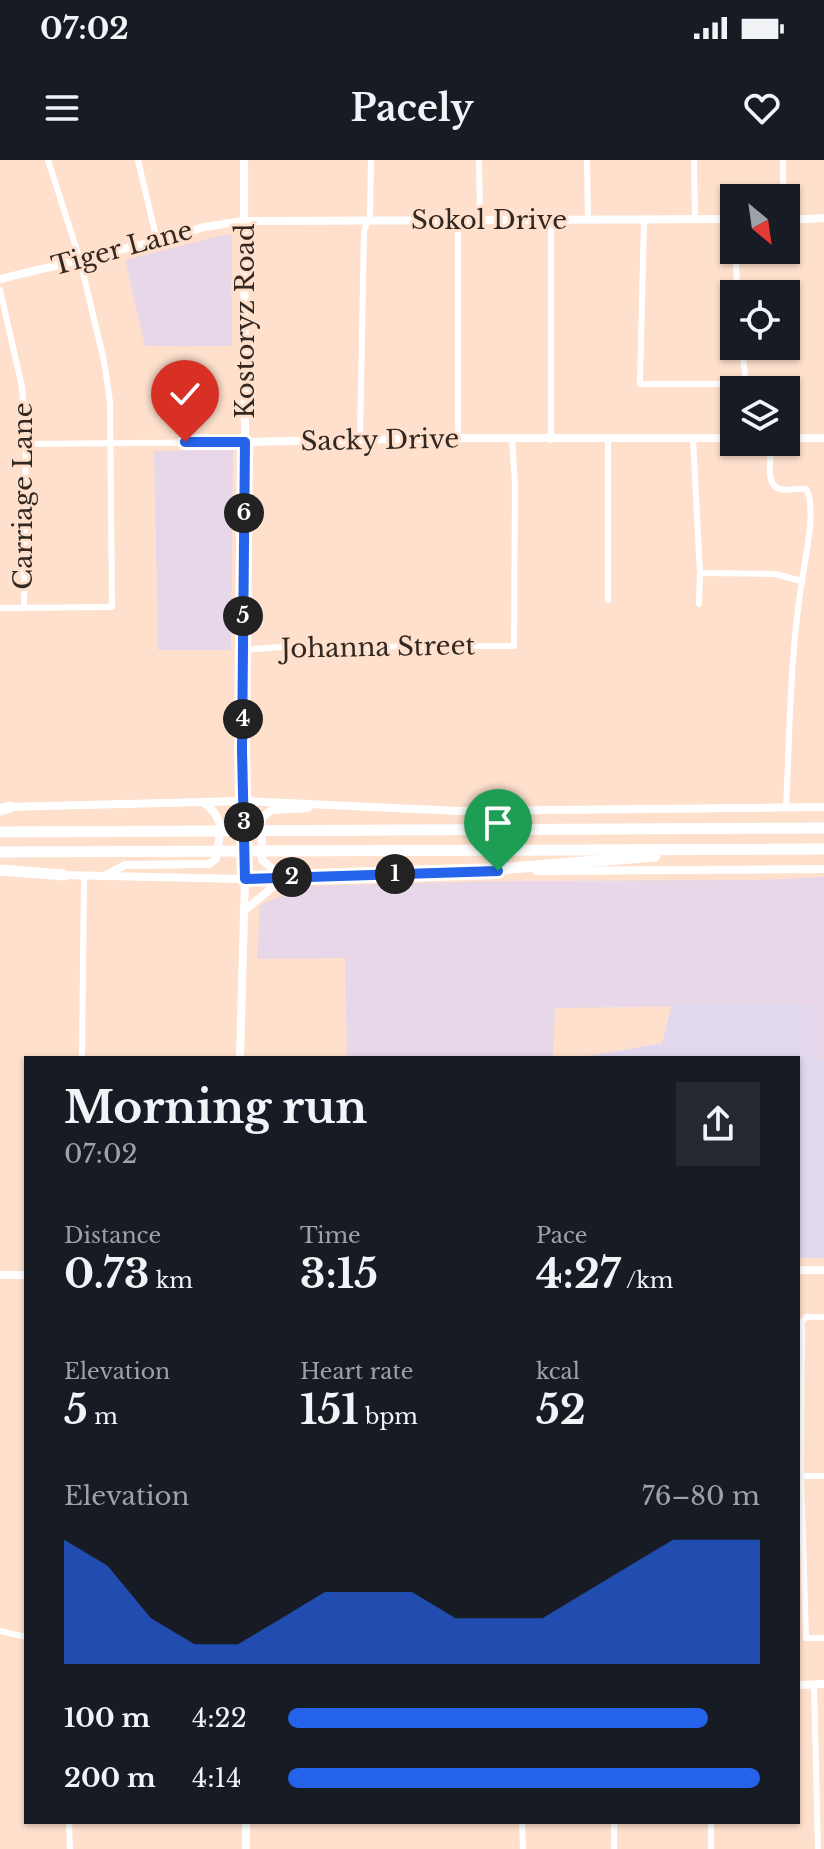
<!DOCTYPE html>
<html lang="en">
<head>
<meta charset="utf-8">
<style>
  :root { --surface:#171b24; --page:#242831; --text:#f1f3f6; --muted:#9ea1a6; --accent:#2563eb }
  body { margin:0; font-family:"Libre Baskerville",serif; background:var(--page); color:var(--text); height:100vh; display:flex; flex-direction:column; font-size:30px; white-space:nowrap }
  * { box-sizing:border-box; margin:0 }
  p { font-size:26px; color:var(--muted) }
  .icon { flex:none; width:44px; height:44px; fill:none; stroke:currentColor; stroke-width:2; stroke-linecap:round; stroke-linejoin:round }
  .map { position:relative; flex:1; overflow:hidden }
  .drawer { position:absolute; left:24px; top:896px; width:776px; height:768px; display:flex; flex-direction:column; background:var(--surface); border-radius:0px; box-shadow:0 2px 6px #0004 }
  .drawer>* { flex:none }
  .needle { width:52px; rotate:151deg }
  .controls { position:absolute; left:720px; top:24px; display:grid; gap:16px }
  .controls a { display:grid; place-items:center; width:80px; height:80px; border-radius:0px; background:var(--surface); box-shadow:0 2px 6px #0004; font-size:40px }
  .pin { position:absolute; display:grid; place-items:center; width:68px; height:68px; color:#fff; margin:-82px -34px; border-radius:50% 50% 50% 0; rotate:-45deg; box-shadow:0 0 8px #0007 }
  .pin .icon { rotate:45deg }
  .km { position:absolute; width:40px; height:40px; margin:-20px; border-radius:50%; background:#222; color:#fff; font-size:22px; line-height:40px; text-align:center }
  .round { display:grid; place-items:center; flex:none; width:84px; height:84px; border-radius:0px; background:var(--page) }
  .headline { display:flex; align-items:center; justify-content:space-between; height:136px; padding:0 40px }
  h1 { font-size:44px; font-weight:800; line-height:60px }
  .stats { display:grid; grid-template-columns:repeat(3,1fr); gap:12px; height:136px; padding:8px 40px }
  .stats div { display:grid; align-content:center }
  .stats b { font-size:40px; font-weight:800 }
  .stats small { font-size:22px; font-weight:400 }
  .stats p { font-size:22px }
  .chart { height:224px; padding:16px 40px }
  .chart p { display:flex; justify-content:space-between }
  .chart svg { width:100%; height:144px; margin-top:8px; fill:var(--accent); opacity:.7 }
  ul { padding:0 40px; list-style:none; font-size:26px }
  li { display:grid; grid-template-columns:128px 96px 1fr; align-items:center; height:60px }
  li i { height:20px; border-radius:10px; background:var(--accent) }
  .status { display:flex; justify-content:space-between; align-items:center; height:56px; padding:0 40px; background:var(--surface); direction:ltr }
  .status svg { height:22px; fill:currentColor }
  header { display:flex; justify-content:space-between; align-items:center; height:104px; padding:0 40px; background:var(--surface); font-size:36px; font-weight:800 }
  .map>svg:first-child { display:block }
  .commercial { fill:#e7d7e9 }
  .education { fill:#e2d8ed }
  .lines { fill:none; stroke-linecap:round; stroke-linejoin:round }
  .street { stroke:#fff; stroke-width:6 }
  .secondary { stroke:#fff; stroke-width:8 }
  .highway { stroke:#fff; stroke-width:11 }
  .route-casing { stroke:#fff; stroke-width:16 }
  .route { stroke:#2563eb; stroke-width:10 }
  .labels { text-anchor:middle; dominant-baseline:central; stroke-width:6; stroke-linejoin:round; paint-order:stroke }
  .street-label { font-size:26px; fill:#342922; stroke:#fee0cd }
</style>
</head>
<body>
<div class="status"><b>07:02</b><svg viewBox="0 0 49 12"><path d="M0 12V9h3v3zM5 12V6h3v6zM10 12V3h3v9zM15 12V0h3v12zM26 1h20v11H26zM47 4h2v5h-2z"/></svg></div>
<header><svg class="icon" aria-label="menu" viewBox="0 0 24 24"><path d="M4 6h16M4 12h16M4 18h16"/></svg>Pacely<svg class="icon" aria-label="heart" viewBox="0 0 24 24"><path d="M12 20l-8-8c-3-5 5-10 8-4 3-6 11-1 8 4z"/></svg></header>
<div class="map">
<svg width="824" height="1689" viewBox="0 0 824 1689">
  <rect width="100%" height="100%" fill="#fee0cd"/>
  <g class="commercial">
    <path d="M 228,74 L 232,77 L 232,186 L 145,186 L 125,100 Z"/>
    <path d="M 233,290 L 231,490 L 158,490 L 154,291 Z"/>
    <path d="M 824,717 L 824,901 L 814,901 L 814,845 L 555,848 L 553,898 L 347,898 L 345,798 L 257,799 L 260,745 L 305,726 L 502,721 L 762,720 Z"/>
  </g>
  <path class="education" d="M 672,845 L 814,845 L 814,901 L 824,901 L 824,1098 L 798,1098 L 798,898 L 577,898 L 662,883 Z"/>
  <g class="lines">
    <g class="street">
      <path d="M 138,0 L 157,81"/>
      <path d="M 479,0 L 480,60"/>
      <path d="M 587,0 L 588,60"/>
      <path d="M 694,0 L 695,59"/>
      <path d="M 783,38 L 783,0"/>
      <path d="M 644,60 L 640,224 L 746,224 L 742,186"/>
      <path d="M 736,90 L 737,134"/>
      <path d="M 0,130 L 22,227 L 26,284 L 24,448"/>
      <path d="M 458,278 L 458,60"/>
      <path d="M 360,279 L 364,71 L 370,54 L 371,0"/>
      <path d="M 693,279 L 700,413 L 699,444"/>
      <path d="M 551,280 L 551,60"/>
      <path d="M 772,282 C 771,295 764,325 780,329 C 788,331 797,328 806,329 C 816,345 807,390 804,408 C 790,487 790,568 786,648"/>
      <path d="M 26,284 L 245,282"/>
      <path d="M 700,413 L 775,414 L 802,421"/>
      <path d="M 608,440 L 608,279"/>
      <path d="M 0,448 L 112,447 L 110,242 L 104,201 L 80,100 L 48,0"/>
      <path d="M 243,490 L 281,487 L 514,486 L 515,323 L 512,280"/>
      <path d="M 82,898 L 84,715"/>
      <path d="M 824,1157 L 806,1157 L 802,1162 L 801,1316 L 806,1478 L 824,1478"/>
      <path d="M 800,1316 L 824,1316"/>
      <path d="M 0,1471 L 26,1477"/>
      <path d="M 814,1525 L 818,1689"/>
      <path d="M 69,1662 L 70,1689"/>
      <path d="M 522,1662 L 523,1689"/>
      <path d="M 614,1662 L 614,1689"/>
      <path d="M 711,1689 L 711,1662"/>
    </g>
    <g class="secondary">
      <path d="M 786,60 L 824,58"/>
      <path d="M 0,119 L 157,81 L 204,67 L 244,61 L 734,59"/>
      <path d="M 786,278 L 824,278"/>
      <path d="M 245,282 L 458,278 L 734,278"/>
      <path d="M 5,647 L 243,641 L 459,651 L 824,647"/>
      <path d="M 537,711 L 824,709"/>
      <path d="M 61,715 L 245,719 L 479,711"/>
      <path d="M 106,715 L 125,705 L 209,704 L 216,699 C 220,672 227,660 203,642"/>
      <path d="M 288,716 L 274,710 L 262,700 L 261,659 L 271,650 L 308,648"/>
      <path d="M 244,751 L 280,721 L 286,719"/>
      <path d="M 240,898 L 245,719 L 242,590 L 245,282 L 244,0"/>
      <path d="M 798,1110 L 824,1110"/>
      <path d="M 0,1115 L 26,1115"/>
      <path d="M 798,1525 L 824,1524"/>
      <path d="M 246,1662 L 246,1689"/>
    </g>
    <g class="highway">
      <path d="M 0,650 L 10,647"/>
      <path d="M 0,672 L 824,668"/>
      <path d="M 0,692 L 824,689"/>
      <path d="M 0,710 L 64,715"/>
      <path d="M 476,711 L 655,696"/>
    </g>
  </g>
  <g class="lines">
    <defs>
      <path id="route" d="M 185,282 L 245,282 L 242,590 L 245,719 L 498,711"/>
    </defs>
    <use href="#route" class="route-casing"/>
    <use href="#route" class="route"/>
  </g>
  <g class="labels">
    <g class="street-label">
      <text x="489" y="60">Sokol Drive</text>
      <text transform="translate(122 88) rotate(-15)">Tiger Lane</text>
      <text transform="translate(245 161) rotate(-90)">Kostoryz Road</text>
      <text transform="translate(380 280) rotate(-1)">Sacky Drive</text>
      <text transform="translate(23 336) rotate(-90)">Carriage Lane</text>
      <text transform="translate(378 487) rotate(-1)">Johanna Street</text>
    </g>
  </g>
</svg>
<div class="controls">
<a><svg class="needle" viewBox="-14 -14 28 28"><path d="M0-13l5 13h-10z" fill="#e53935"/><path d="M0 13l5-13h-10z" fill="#9ea1a6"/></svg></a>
<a><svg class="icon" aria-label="locate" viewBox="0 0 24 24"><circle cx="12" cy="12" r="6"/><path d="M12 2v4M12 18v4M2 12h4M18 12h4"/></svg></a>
<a><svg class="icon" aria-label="layers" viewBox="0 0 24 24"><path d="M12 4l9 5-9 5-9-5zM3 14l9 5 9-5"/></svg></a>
</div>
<div class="pin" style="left:498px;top:711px;background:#1e9e55"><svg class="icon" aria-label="arrive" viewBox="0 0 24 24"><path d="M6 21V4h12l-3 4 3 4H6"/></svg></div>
<div class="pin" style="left:185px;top:282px;background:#d93025"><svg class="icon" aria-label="check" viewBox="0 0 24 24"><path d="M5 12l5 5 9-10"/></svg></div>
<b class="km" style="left:395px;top:714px">1</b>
<b class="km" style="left:292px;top:717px">2</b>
<b class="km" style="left:244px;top:662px">3</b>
<b class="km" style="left:243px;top:559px">4</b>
<b class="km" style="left:243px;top:456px">5</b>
<b class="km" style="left:244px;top:353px">6</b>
<section class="drawer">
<div class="headline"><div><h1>Morning run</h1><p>07:02</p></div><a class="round"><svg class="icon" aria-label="share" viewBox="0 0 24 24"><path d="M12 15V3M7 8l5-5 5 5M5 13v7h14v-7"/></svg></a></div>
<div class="stats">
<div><p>Distance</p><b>0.73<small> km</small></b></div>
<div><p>Time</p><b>3:15</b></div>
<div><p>Pace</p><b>4:27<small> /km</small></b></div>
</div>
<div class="stats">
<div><p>Elevation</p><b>5<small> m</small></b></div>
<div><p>Heart rate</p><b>151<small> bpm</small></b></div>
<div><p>kcal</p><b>52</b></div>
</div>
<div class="chart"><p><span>Elevation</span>76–80 m</p>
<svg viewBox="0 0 160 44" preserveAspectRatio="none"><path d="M0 44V6L10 14L20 30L30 38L40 38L50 30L60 22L70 22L80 22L90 30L100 30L110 30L120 22L130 14L140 6L150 6L160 6V44z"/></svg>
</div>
<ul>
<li><b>100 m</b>4:22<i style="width:89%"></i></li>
<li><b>200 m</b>4:14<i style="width:100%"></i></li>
</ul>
</section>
</div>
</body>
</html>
